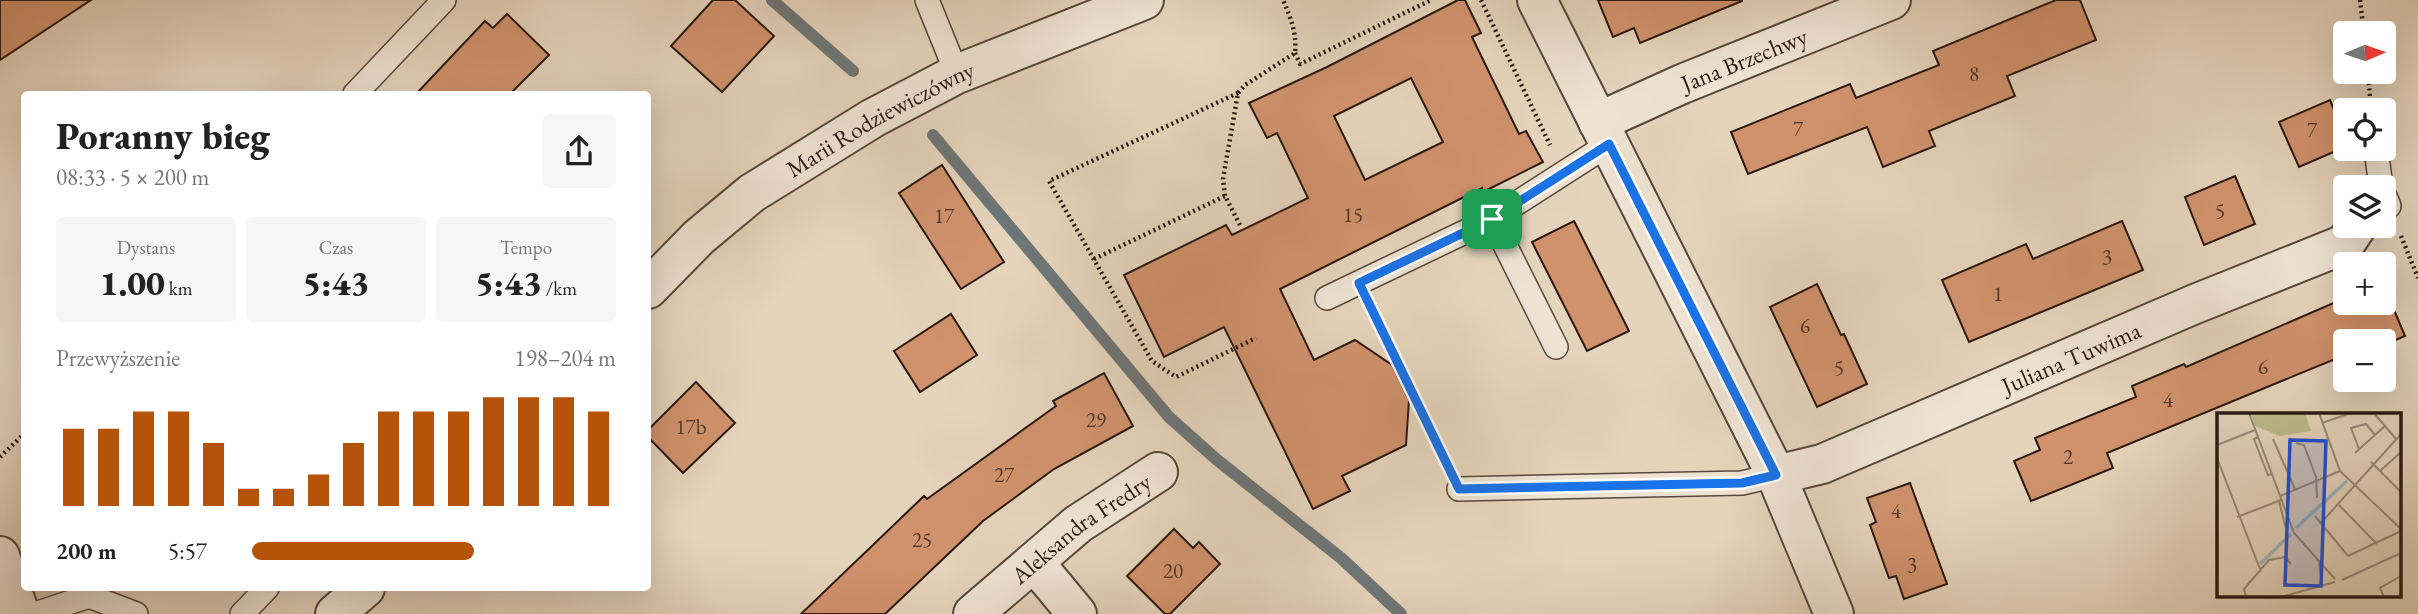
<!DOCTYPE html>
<html lang="pl">
<head>
<meta charset="utf-8">
<style>
  :root { --surface:#fff; --page:#f6f6f6; --text:#222; --muted:#767676; --accent:#b45309 }
  body { margin:0; font-family:"EB Garamond",serif; background:var(--page); color:var(--text); height:100vh; display:flex; flex-direction:column; font-size:26px; white-space:nowrap }
  * { box-sizing:border-box; margin:0 }
  p { font-size:23px; color:var(--muted) }
  .icon { flex:none; width:38px; height:38px; fill:none; stroke:currentColor; stroke-width:2; stroke-linecap:round; stroke-linejoin:round }
  .map { position:relative; flex:1; overflow:hidden }
  .details { position:absolute; left:21px; top:91px; width:630px; height:500px; display:flex; flex-direction:column; background:var(--surface); border-radius:7px; box-shadow:0 7px 28px #0002 }
  .details>* { flex:none }
  .needle { width:46px; rotate:88deg }
  .fabs { position:absolute; left:2333px; top:21px; display:grid; gap:14px }
  .fabs a { display:grid; place-items:center; width:63px; height:63px; border-radius:7px; background:var(--surface); box-shadow:0 7px 28px #0002; font-size:35px }
  .pin { position:absolute; display:grid; place-items:center; width:60px; height:60px; color:#fff; margin:-30px; border-radius:14px; box-shadow:0 4px 10px #0006 }
  .round { display:grid; place-items:center; flex:none; width:74px; height:74px; border-radius:7px; background:var(--page) }
  .summary { display:flex; align-items:center; justify-content:space-between; height:119px; padding:0 35px }
  h1 { font-size:38px; font-weight:800; line-height:52px }
  .figures { display:grid; grid-template-columns:repeat(3,1fr); gap:10px; height:119px; padding:7px 35px }
  .figures div { display:grid; align-content:center; border-radius:7px; background:var(--page); text-align:center }
  .figures b { font-size:35px; font-weight:800 }
  .figures small { font-size:19px; font-weight:400 }
  .figures p { font-size:19px }
  .chart { height:196px; padding:14px 35px }
  .chart p { display:flex; justify-content:space-between }
  .chart svg { width:100%; height:126px; margin-top:7px; stroke:var(--accent); stroke-width:6 }
  ul { padding:0 35px; list-style:none; font-size:23px }
  li { display:grid; grid-template-columns:112px 84px 1fr; align-items:center; height:52px }
  li i { height:18px; border-radius:9px; background:var(--accent) }
  .map>svg:first-child { display:block }
  .lines { fill:none; stroke-linecap:round; stroke-linejoin:round }
  .stream { stroke:#6e7678; stroke-width:12 }
  .building { fill:#d0926d; stroke:#291811; stroke-width:2; fill-rule:evenodd }
  .service-casing { stroke:#58473c; stroke-width:26 }
  .minor-casing { stroke:#58473c; stroke-width:42 }
  .tertiary-casing { stroke:#58473c; stroke-width:42 }
  .path { stroke:#291811; stroke-width:4.5; stroke-dasharray:2 3.5; stroke-linecap:butt }
  .service { stroke:#eee3d3; stroke-width:23 }
  .minor { stroke:#eee3d3; stroke-width:38 }
  .tertiary { stroke:#eee3d3; stroke-width:38 }
  .route-casing { stroke:#fff; stroke-width:14 }
  .route { stroke:#1a73e8; stroke-width:9 }
  .labels { text-anchor:middle; dominant-baseline:central; stroke-width:7; stroke-linejoin:round; paint-order:stroke }
  .number-label { font-size:21px; fill:#533628 }
  .street-label { font-size:24px; fill:#291811; stroke:#eee3d3 }
  .inset-river { fill:none; stroke:#9cb5bd; stroke-width:3.5 }
  .inset-road { fill:none; stroke:#9a8978; stroke-width:2 }
  .view { fill:#1d4ed8; fill-opacity:0.15; stroke:#1d4ed8; stroke-width:3.5 }
  .inset-edge { fill:none; stroke:#291811; stroke-width:3.5 }
</style>
</head>
<body>
<div class="map">
<svg width="2418" height="614" viewBox="0 0 2418 614">
  <rect width="100%" height="100%" fill="#e5d4bc"/>
  <filter id="stains"><feTurbulence type="fractalNoise" baseFrequency=".00286" numOctaves="4"/><feColorMatrix values="0 0 0 0 .2 0 0 0 0 .09 0 0 0 0 .02 0 0 0 .5 -.17"/></filter>
  <radialGradient id="worn" r=".72"><stop offset=".6" stop-color="#630" stop-opacity="0"/><stop offset="1" stop-color="#630" stop-opacity=".3"/></radialGradient>
  <g class="lines">
    <g class="stream">
      <path d="M 772,0 L 853,71"/>
      <path d="M 933,135 L 1169,417 L 1216,459 L 1341,558 L 1401,614"/>
    </g>
  </g>
  <g class="building">
    <path d="M 0,0 L 91,0 L 0,60 Z"/>
    <path d="M 713,0 L 735,0 L 774,36 L 722,92 L 671,46 Z"/>
    <path d="M 1458,0 L 1465,0 L 1481,33 L 1472,37 L 1519,134 L 1526,131 L 1543,162 L 1483,192 L 1482,188 L 1280,289 L 1314,360 L 1355,340 L 1392,365 L 1409,400 L 1406,445 L 1342,476 L 1350,491 L 1313,509 L 1224,327 L 1164,357 L 1124,275 L 1226,225 L 1232,235 L 1308,198 L 1277,133 L 1267,138 L 1249,103 L 1327,67 ZM 1411,78 L 1443,142 L 1365,180 L 1334,116 Z"/>
    <path d="M 1598,0 L 1742,0 L 1742,1 L 1640,43 L 1634,28 L 1613,37 Z"/>
    <path d="M 2056,0 L 2080,0 L 2096,40 L 2007,76 L 2015,96 L 1929,131 L 1935,146 L 1883,167 L 1867,127 L 1748,174 L 1731,132 L 1850,84 L 1856,98 L 1939,65 L 1933,51 Z"/>
    <path d="M 507,14 L 549,55 L 510,94 L 416,94 L 485,21 L 493,28 Z"/>
    <path d="M 2330,100 L 2345,136 L 2345,147 L 2299,167 L 2279,122 Z"/>
    <path d="M 942,165 L 1004,262 L 961,289 L 899,193 Z"/>
    <path d="M 2235,176 L 2255,224 L 2204,245 L 2185,197 Z"/>
    <path d="M 1574,221 L 1629,331 L 1587,351 L 1532,242 Z"/>
    <path d="M 2122,221 L 2143,270 L 1969,342 L 1942,280 L 2026,244 L 2033,259 Z"/>
    <path d="M 1817,284 L 1841,335 L 1844,334 L 1867,384 L 1817,407 L 1770,307 Z"/>
    <path d="M 2384,286 L 2405,336 L 2384,345 L 2384,341 L 2345,341 L 2345,361 L 2342,362 L 2340,357 L 2107,453 L 2113,468 L 2031,501 L 2014,461 L 2040,450 L 2035,438 L 2136,397 L 2132,386 L 2184,364 L 2186,367 L 2345,298 L 2345,303 L 2384,303 Z"/>
    <path d="M 951,314 L 977,355 L 920,392 L 894,351 Z"/>
    <path d="M 1104,373 L 1133,426 L 1054,469 L 983,521 L 885,614 L 801,614 L 924,496 L 927,499 L 1056,406 L 1053,401 Z"/>
    <path d="M 696,382 L 735,423 L 683,473 L 648,437 L 648,430 Z"/>
    <path d="M 1910,483 L 1947,584 L 1904,599 L 1896,576 L 1889,578 L 1870,525 L 1876,522 L 1867,498 Z"/>
    <path d="M 1174,529 L 1193,548 L 1199,542 L 1220,564 L 1170,614 L 1165,614 L 1127,576 Z"/>
  </g>
  <g class="lines">
    <defs>
      <g id="service">
        <path d="M 927,0 L 957,74"/>
        <path d="M 355,94 L 444,0"/>
        <path d="M 2376,149 L 2381,187"/>
        <path d="M 2384,194 L 2389,206 L 2384,208"/>
        <path d="M 1492,219 L 1556,347"/>
        <path d="M 1327,298 L 1492,219 L 1609,144"/>
        <path d="M 1459,489 L 1742,483 L 1776,475"/>
        <path d="M 35,614 L 89,596 L 136,614"/>
        <path d="M 242,614 L 267,588"/>
      </g>
      <g id="minor">
        <path d="M 1537,0 L 1776,475 L 1834,614"/>
        <path id="s1" d="M 1598,122 L 1682,84 L 1891,0"/>
        <path id="s2" d="M 1776,475 L 1822,464 L 2195,304 L 2345,244 L 2357,226"/>
        <path d="M 1034,562 L 1077,614"/>
        <path id="s3" d="M 973,614 L 1078,524 L 1158,472"/>
      </g>
      <g id="tertiary">
        <path id="s4" d="M 648,289 L 699,237 L 752,193 L 873,118 L 957,74 L 1144,0"/>
        <path d="M 0,556 L 20,614"/>
        <path d="M 335,614 L 365,588"/>
      </g>
    </defs>
    <use href="#service" class="service-casing"/>
    <use href="#minor" class="minor-casing"/>
    <use href="#tertiary" class="tertiary-casing"/>
    <g class="path">
      <path d="M 1481,0 L 1550,145"/>
      <path d="M 2360,0 L 2364,33"/>
      <path d="M 1295,53 L 1300,64 L 1431,0"/>
      <path d="M 2368,72 L 2371,110"/>
      <path d="M 1238,93 L 1049,181 L 1152,361 L 1176,377 L 1256,338"/>
      <path d="M 1240,225 L 1225,196 L 1223,179 L 1238,93 L 1245,85 L 1295,53 C 1297,34 1291,18 1283,0"/>
      <path d="M 2401,236 L 2418,278"/>
      <path d="M 1094,259 L 1225,196"/>
      <path d="M 1372,310 L 1445,460"/>
      <path d="M 0,457 L 24,434"/>
    </g>
    <use href="#service" class="service"/>
    <use href="#minor" class="minor"/>
    <use href="#tertiary" class="tertiary"/>
  </g>
  <g class="lines">
    <defs>
      <path id="route" d="M 1609,144 L 1776,475 L 1742,483 L 1459,489 L 1359,283 L 1492,219 Z"/>
    </defs>
    <use href="#route" class="route-casing"/>
    <use href="#route" class="route"/>
  </g>
  <g class="labels">
    <g class="number-label">
      <text x="1974" y="73">8</text>
      <text x="1798" y="128">7</text>
      <text x="2312" y="129">7</text>
      <text x="2220" y="210">5</text>
      <text x="1353" y="214">15</text>
      <text x="944" y="215">17</text>
      <text x="2107" y="256">3</text>
      <text x="1998" y="293">1</text>
      <text x="1805" y="325">6</text>
      <text x="2263" y="366">6</text>
      <text x="1839" y="367">5</text>
      <text x="2168" y="399">4</text>
      <text x="1096" y="419">29</text>
      <text x="691" y="426">17b</text>
      <text x="2068" y="456">2</text>
      <text x="1004" y="474">27</text>
      <text x="1896" y="510">4</text>
      <text x="922" y="539">25</text>
      <text x="1912" y="564">3</text>
      <text x="1173" y="570">20</text>
    </g>
    <g class="street-label">
      <text stroke="none"><textPath href="#s1" startOffset="159">Jana Brzechwy</textPath></text>
      <text stroke="none"><textPath href="#s4" startOffset="290">Marii Rodziewiczówny</textPath></text>
      <text stroke="none"><textPath href="#s2" startOffset="318">Juliana Tuwima</textPath></text>
      <text stroke="none"><textPath href="#s3" startOffset="138">Aleksandra Fredry</textPath></text>
    </g>
  </g>
  <g transform="translate(2217 413)">
    <rect width="184" height="184" fill="#e5d4bc"/>
    <path d="M 34,0 L 88,0 L 94,18 L 63,23 L 38,13 Z" fill="#bcbb8c"/>
    <path class="inset-river" d="M 79,115 L 130,68M 43,151 L 74,121"/>
    <path class="inset-road" d="M 32,0 L 77,120 L 118,166M 102,0 L 123,58 L 184,116M 157,0 L 179,26M 105,10 L 134,0M 41,24 L 37,26 L 45,47 L 51,62 L 55,61M 56,26 L 78,76M 79,30 L 87,32 L 99,64 L 100,85M 0,32 L 38,17M 142,36 L 134,15 L 149,11 L 158,22M 138,40 L 168,13M 0,45 L 43,156M 154,49 L 184,79M 163,58 L 183,40M 63,83 L 123,58M 62,88 L 69,116M 122,92 L 160,131M 98,103 L 131,143M 20,104 L 64,87M 103,111 L 184,21M 131,143 L 184,118M 102,149 L 105,172M 125,167 L 184,140M 29,184 L 27,176 L 52,147 L 68,144 L 74,151M 64,184 L 118,169M 167,184 L 163,175 L 184,163"/>
    <path class="view" d="M 73,27 L 109,28 L 104,173 L 68,172 Z"/>
    <rect width="184" height="184" class="inset-edge"/>
  </g>
  <rect width="100%" height="100%" filter="url(#stains)"/>
  <rect width="100%" height="100%" fill="url(#worn)"/>
</svg>
<div class="fabs">
<a><svg class="needle" viewBox="-14 -14 28 28"><path d="M0-13l5 13h-10z" fill="#e53935"/><path d="M0 13l5-13h-10z" fill="#767676"/></svg></a>
<a><svg class="icon" aria-label="locate" viewBox="0 0 24 24"><circle cx="12" cy="12" r="6"/><path d="M12 2v4M12 18v4M2 12h4M18 12h4"/></svg></a>
<a><svg class="icon" aria-label="layers" viewBox="0 0 24 24"><path d="M12 4l9 5-9 5-9-5zM3 14l9 5 9-5"/></svg></a>
<a>+</a>
<a>−</a>
</div>
<div class="pin" style="left:1492px;top:219px;background:#1e9e55"><svg class="icon" aria-label="arrive" viewBox="0 0 24 24"><path d="M6 21V4h12l-3 4 3 4H6"/></svg></div>
<section class="details">
<div class="summary"><div><h1>Poranny bieg</h1><p>08:33 · 5 × 200 m</p></div><a class="round"><svg class="icon" aria-label="share" viewBox="0 0 24 24"><path d="M12 15V3M7 8l5-5 5 5M5 13v7h14v-7"/></svg></a></div>
<div class="figures">
<div><p>Dystans</p><b>1.00<small> km</small></b></div>
<div><p>Czas</p><b>5:43</b></div>
<div><p>Tempo</p><b>5:43<small> /km</small></b></div>
</div>
<div class="chart"><p><span>Przewyższenie</span>198–204 m</p>
<svg viewBox="0 0 160 44" preserveAspectRatio="none"><path d="M5 44V17M15 44V17M25 44V11M35 44V11M45 44V22M55 44V38M65 44V38M75 44V33M85 44V22M95 44V11M105 44V11M115 44V11M125 44V6M135 44V6M145 44V6M155 44V11"/></svg>
</div>
<ul>
<li><b>200 m</b>5:57<i style="width:61%"></i></li>
</ul>
</section>
</div>
</body>
</html>
